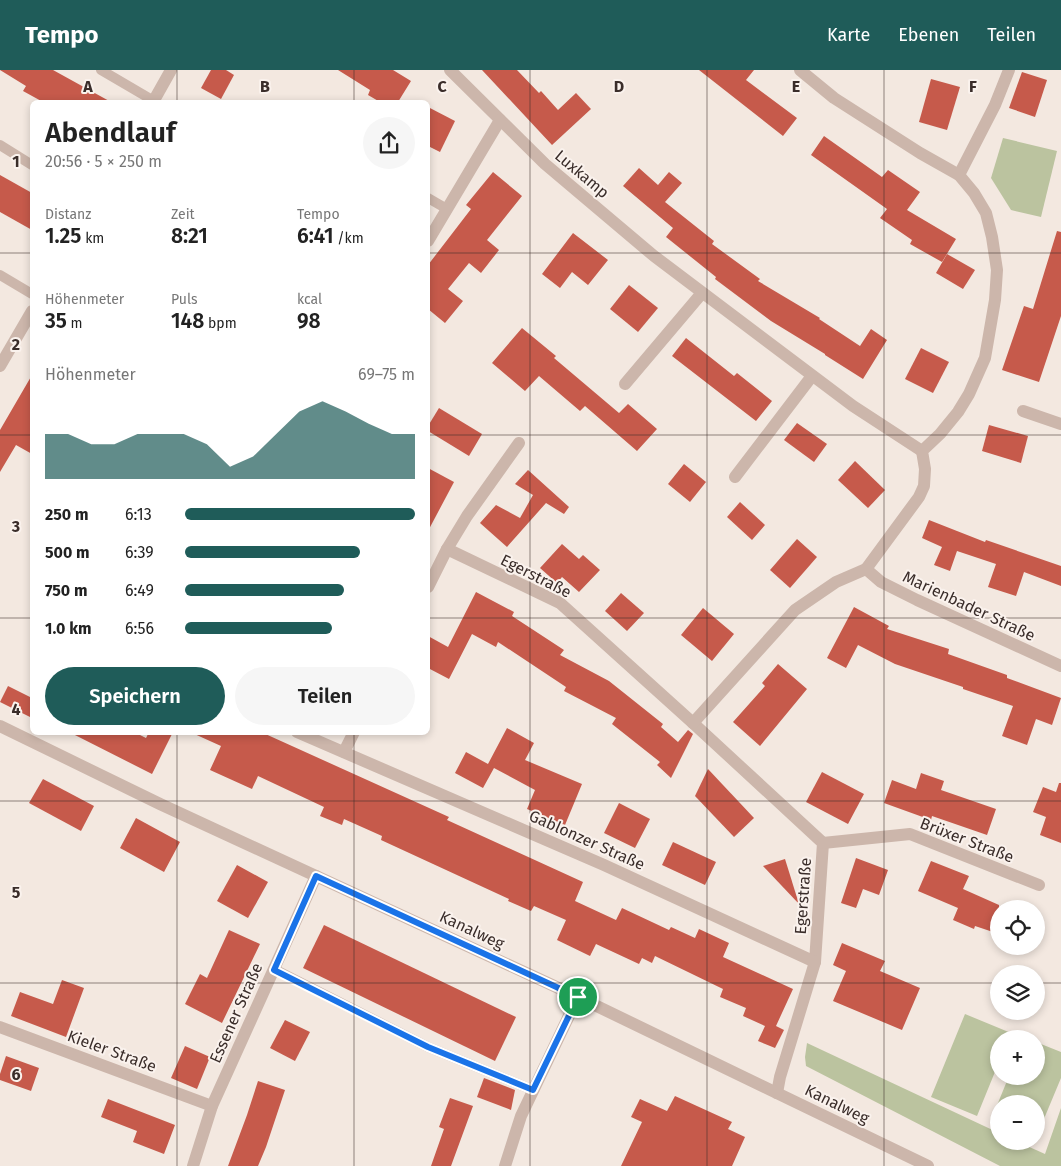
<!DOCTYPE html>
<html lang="de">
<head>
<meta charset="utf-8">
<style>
  :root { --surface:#fff; --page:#f6f6f6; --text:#222; --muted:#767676; --accent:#1f5c59 }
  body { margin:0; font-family:"Fira Sans",sans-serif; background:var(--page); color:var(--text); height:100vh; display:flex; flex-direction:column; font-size:19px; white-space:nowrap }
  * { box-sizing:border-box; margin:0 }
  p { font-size:16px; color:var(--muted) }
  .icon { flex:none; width:28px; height:28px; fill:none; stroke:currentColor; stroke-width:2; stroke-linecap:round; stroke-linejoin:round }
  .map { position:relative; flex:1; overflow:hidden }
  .details { position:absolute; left:30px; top:30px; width:400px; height:635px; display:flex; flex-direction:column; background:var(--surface); border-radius:8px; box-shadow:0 2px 8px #0003 }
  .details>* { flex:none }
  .fabs { position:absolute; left:990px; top:830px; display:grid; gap:10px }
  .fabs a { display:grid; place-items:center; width:55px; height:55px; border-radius:50%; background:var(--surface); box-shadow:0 2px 8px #0003; font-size:25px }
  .pin { position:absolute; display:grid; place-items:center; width:42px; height:42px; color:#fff; margin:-21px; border:2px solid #fff; border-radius:50%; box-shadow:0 1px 5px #0007 }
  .round { display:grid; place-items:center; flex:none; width:52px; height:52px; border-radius:26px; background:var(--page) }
  .summary { display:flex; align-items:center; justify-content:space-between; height:85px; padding:0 15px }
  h1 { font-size:28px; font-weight:600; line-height:38px }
  .figures { display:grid; grid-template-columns:repeat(3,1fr); gap:8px; height:85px; padding:5px 15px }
  .figures div { display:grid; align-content:center }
  .figures b { font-size:21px; font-weight:600 }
  .figures small { font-size:14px; font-weight:400 }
  .figures p { font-size:14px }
  .chart { height:140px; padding:10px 15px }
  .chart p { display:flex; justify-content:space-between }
  .chart svg { width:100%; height:90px; margin-top:5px; fill:var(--accent); opacity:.7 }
  .cta { display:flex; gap:10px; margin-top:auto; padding:10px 15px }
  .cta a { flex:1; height:58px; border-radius:30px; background:var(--accent); color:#fff; font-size:20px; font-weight:600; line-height:58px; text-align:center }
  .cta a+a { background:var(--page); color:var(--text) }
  ul { padding:0 15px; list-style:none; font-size:16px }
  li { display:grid; grid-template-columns:80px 60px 1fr; align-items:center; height:38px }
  li i { height:12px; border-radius:6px; background:var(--accent) }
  header { display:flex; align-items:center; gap:30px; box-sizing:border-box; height:70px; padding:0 25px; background:var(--accent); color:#fff }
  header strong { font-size:24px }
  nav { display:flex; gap:28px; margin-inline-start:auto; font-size:18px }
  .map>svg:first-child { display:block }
  .green { fill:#bbc39f }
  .building { fill:#c65a4b }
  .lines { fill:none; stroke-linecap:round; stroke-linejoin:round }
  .service { stroke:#ccb6ab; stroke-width:10 }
  .minor { stroke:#ccb6ab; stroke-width:12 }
  .tertiary { stroke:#ccb6ab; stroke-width:12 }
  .route-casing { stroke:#fff; stroke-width:10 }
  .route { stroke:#1a73e8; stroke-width:6 }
  .grid { fill:none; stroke:#3a2d2a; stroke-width:1; stroke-opacity:0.55 }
  .labels { text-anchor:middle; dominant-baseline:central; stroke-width:4; stroke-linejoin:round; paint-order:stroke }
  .street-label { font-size:16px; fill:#3a2d2a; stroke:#faf2ed }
  .grid-label { font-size:16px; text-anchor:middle; font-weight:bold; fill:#3a2d2a; stroke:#faf2ed; stroke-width:4; stroke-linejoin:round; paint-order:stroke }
</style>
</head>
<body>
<header>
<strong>Tempo</strong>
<nav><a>Karte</a><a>Ebenen</a><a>Teilen</a></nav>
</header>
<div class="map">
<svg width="1061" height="1096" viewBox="0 0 1061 1096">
  <rect width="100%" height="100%" fill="#f3e8e0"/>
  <g class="green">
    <path d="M 1003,68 L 1057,81 L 1041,147 L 1011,140 L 991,108 Z"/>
    <path d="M 965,944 L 1011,963 L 1008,969 L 999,969 L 999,992 L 977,1046 L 931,1027 Z"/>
    <path d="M 1036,972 L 1061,982 L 1061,1008 L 1036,1068 L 1036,1034 L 999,1034 L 999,1053 L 991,1050 L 1009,1006 L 1036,1006 Z"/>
    <path d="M 807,973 L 999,1063 L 999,1071 L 1016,1071 L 1045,1084 L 1061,1038 L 1061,1096 L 1000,1096 L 806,996 L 805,987 Z"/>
  </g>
  <g class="building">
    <path d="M 0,0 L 53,0 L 111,32 L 43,32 L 23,21 L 26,16 Z"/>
    <path d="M 211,0 L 226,0 L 234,5 L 221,29 L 201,18 Z"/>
    <path d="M 338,0 L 393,0 L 411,11 L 398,32 L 380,32 L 368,25 L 370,20 Z"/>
    <path d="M 482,0 L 517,0 L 539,23 L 541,21 L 558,40 L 576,23 L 591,39 L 552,75 Z"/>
    <path d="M 699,0 L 754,0 L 746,10 L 797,48 L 783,66 Z"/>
    <path d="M 1022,2 L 1047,10 L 1035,47 L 1009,38 Z"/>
    <path d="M 931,9 L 960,17 L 947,60 L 919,52 Z"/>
    <path d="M 428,37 L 455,51 L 440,82 L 428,76 Z"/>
    <path d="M 824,66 L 882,107 L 888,100 L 920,122 L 907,140 L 956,169 L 942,192 L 910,174 L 912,170 L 880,148 L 887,139 L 811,85 Z"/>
    <path d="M 639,98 L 658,115 L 669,102 L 682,113 L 665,132 L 714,171 L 712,174 L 760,209 L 758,211 L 820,248 L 819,249 L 860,276 L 871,259 L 887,270 L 863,309 L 825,285 L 825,284 L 771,251 L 715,209 L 716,207 L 666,167 L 673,158 L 623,116 Z"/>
    <path d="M 493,102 L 522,126 L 487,170 L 499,180 L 481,203 L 469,193 L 448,219 L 463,231 L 445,253 L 428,239 L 428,195 L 471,139 L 466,135 Z"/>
    <path d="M 0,105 L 32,123 L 32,160 L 0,142 Z"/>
    <path d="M 1057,161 L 1061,162 L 1061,246 L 1039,312 L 1002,300 L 1024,236 L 1033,239 Z"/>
    <path d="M 573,163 L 608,190 L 588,215 L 572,202 L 560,218 L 542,204 Z"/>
    <path d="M 947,184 L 975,200 L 963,219 L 936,203 Z"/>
    <path d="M 629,215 L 658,238 L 638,262 L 610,239 Z"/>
    <path d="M 522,258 L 556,286 L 554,288 L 619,343 L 628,334 L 657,359 L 637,381 L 585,336 L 580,341 L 539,306 L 525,321 L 492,293 Z"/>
    <path d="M 686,268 L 734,306 L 737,303 L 772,331 L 756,351 L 672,286 Z"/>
    <path d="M 921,278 L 949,292 L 933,323 L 905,309 Z"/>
    <path d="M 32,305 L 32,384 L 16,375 L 0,402 L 0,360 Z"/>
    <path d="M 439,338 L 482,364 L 469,386 L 428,361 L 428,356 Z"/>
    <path d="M 797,353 L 827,374 L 814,392 L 784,370 Z"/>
    <path d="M 989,355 L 1028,366 L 1021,393 L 982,381 Z"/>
    <path d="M 855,391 L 885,420 L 868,438 L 838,410 Z"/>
    <path d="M 684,394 L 706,412 L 690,432 L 668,414 Z"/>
    <path d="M 428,398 L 454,412 L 428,461 Z"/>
    <path d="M 528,400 L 569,437 L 564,444 L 546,433 L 507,477 L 480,453 L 496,435 L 520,448 L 533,425 L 515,414 Z"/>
    <path d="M 740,432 L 765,455 L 752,470 L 727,447 Z"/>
    <path d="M 929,450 L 985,472 L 986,470 L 1061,496 L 1061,516 L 1024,502 L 1016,526 L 988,517 L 996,494 L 957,481 L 950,501 L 934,495 L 942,477 L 922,468 Z"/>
    <path d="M 797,469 L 817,487 L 790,518 L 770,500 Z"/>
    <path d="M 562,474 L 579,489 L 583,485 L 600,500 L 579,522 L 562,507 L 557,513 L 540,498 Z"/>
    <path d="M 476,522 L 514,542 L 512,546 L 564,580 L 560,585 L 609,611 L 663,654 L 661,657 L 678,672 L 688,660 L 693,664 L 671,708 L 657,695 L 660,692 L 612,654 L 616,648 L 564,621 L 566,617 L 498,572 L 496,577 L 472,564 L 449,609 L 428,598 L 428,566 L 448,577 Z"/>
    <path d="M 621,523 L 644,543 L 627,561 L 605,541 Z"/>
    <path d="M 854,537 L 889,556 L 887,559 L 949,579 L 948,584 L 1007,605 L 1007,608 L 1061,628 L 1052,655 L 1036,649 L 1027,675 L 1002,666 L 1013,636 L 963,619 L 963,617 L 895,594 L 858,575 L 846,598 L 827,588 Z"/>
    <path d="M 703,538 L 734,564 L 712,591 L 681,565 Z"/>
    <path d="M 778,594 L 807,619 L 760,676 L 733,652 L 765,616 L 762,613 Z"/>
    <path d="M 8,616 L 32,628 L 32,648 L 0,632 Z"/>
    <path d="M 507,658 L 534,673 L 525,690 L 582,714 L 565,755 L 527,739 L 535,720 L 494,698 L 483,718 L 455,703 L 466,682 L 488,694 Z"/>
    <path d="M 69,662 L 134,662 L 146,668 L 149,662 L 173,662 L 152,704 Z"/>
    <path d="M 190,662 L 261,662 L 449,747 L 447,750 L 583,812 L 575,831 L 616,850 L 622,838 L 669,860 L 671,857 L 695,868 L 699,859 L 729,873 L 723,887 L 793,919 L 776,956 L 784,960 L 775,978 L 758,971 L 765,956 L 743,946 L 746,938 L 720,927 L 723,919 L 655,886 L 652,893 L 642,888 L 639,894 L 596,874 L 590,886 L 557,870 L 566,850 L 534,836 L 531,841 L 508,831 L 509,829 L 381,770 L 382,766 L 344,749 L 342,755 L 320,746 L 324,737 L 258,706 L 252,719 L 210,700 L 221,676 Z"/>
    <path d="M 708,699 L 754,748 L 734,767 L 695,726 Z"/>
    <path d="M 822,702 L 864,724 L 848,754 L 806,732 Z"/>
    <path d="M 921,703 L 944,711 L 941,720 L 996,739 L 987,765 L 932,746 L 931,750 L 884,733 L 892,710 L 916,719 Z"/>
    <path d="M 43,709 L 94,736 L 81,761 L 29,733 Z"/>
    <path d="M 1059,713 L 1061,713 L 1061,773 L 1040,765 L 1046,747 L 1033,742 L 1043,717 L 1056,722 Z"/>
    <path d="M 619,733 L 650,749 L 635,778 L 604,763 Z"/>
    <path d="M 136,748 L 180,772 L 164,802 L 120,778 Z"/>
    <path d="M 673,772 L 716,792 L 705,815 L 662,795 Z"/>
    <path d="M 856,788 L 888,800 L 879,825 L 863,819 L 856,838 L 841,833 Z"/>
    <path d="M 785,789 L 799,834 L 763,796 Z"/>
    <path d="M 931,791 L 969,806 L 963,819 L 999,835 L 999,864 L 975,856 L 974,859 L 953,850 L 958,838 L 918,821 Z"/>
    <path d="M 237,795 L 268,812 L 248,848 L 217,831 Z"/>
    <path d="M 324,855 L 516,947 L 495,991 L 303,898 Z"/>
    <path d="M 229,860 L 260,874 L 222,953 L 185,934 L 200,904 L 207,908 Z"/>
    <path d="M 842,873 L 885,891 L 880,901 L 920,918 L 902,960 L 833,931 L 846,901 L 833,895 Z"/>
    <path d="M 62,910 L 84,918 L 66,967 L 11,946 L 20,922 L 53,934 Z"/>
    <path d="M 285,950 L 310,962 L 295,991 L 270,978 Z"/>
    <path d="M 185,976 L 210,987 L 197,1019 L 171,1008 Z"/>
    <path d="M 6,986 L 39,998 L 31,1021 L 0,1010 L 0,1004 Z"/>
    <path d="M 484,1008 L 515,1020 L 511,1040 L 477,1027 Z"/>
    <path d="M 258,1011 L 285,1020 L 266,1077 L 258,1096 L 228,1096 L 247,1045 Z"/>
    <path d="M 675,1026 L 732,1052 L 728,1059 L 745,1067 L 732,1096 L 621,1096 L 642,1052 L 631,1047 L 640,1029 L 667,1041 Z"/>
    <path d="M 450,1028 L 473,1036 L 451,1096 L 431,1096 L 444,1059 L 439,1057 Z"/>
    <path d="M 108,1029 L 175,1055 L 164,1084 L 133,1072 L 137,1061 L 101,1047 Z"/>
  </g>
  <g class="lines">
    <g class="service">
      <path d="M 101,0 L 154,31"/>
      <path d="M 0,75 L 32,95"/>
      <path d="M 428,128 L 447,139"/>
      <path d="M 0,205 L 32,224"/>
      <path d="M 274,899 L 428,977 L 533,1020"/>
    </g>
    <g class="minor">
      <path d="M 450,0 L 545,94 L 654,186 L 853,336 L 922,381"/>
      <path d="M 153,32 L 171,0"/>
      <path d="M 959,105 L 995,35 L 1009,0"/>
      <path d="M 428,171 L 500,50"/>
      <path d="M 0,296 L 32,241"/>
      <path d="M 625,314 L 702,223"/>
      <path d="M 1023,341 L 1061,354"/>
      <path d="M 735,407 L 812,306"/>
      <path d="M 447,479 L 560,533 L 693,653 L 823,773 L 815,892 L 780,1007 L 777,1023"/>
      <path d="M 866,499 L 881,512 L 917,530 L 1061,596"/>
      <path d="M 428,517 L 447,479 L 467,446 L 519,373"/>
      <path d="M 693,653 L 795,540 L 836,512 L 866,499 L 919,427 L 924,416 L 925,399 L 922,381 L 940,364 L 958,342 L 969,324 L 985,288 L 995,230 L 997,200 L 992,167 L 986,143 L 974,123 L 959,105 L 920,83 L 834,28 L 800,0"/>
      <path d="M 297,662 L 604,795 L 815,892"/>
      <path d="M 344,682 L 354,662"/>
      <path d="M 823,773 L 910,764 L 1039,815"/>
      <path d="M 0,957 L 212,1036"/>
      <path d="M 193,1096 L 212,1036 L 316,806"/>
      <path d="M 505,1096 L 521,1046 L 578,927"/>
    </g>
    <path class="tertiary" d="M 0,656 L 160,734 L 578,927 L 928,1096"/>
  </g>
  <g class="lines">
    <defs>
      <path id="route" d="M 316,806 L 578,927 L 533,1020 L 428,977 L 274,900 Z"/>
    </defs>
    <use href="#route" class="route-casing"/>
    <use href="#route" class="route"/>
  </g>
  <path class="grid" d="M 177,0 L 177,32M 354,0 L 354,32M 530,0 L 530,1096M 707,0 L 707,1096M 884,0 L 884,1096M 0,183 L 32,183M 428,183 L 1061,183M 0,365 L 32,365M 428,365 L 1061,365M 0,548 L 32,548M 428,548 L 1061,548M 177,662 L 177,1096M 354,662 L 354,1096M 0,731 L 1061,731M 0,913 L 999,913M 1036,913 L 1061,913"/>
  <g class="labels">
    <g class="street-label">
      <text transform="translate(582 104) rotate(40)">Luxkamp</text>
      <text transform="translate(536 506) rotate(27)">Egerstraße</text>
      <text transform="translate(969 536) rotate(25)">Marienbader Straße</text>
      <text transform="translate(587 770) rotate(24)">Gablonzer Straße</text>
      <text transform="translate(967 770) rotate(21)">Brüxer Straße</text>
      <text transform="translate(803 826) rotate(-86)">Egerstraße</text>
      <text transform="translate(472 860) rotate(25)">Kanalweg</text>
      <text transform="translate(236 943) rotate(-66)">Essener Straße</text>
      <text transform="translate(112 981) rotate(20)">Kieler Straße</text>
      <text transform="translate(837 1034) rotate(26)">Kanalweg</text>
    </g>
  </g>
  <g class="grid-label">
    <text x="88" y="22">A</text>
    <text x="265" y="22">B</text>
    <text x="442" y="22">C</text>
    <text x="619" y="22">D</text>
    <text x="796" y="22">E</text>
    <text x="973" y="22">F</text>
    <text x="16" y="97">1</text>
    <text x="16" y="280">2</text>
    <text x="16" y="462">3</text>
    <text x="16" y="645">4</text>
    <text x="16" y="828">5</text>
    <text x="16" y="1010">6</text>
  </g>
</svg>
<div class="fabs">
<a><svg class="icon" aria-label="locate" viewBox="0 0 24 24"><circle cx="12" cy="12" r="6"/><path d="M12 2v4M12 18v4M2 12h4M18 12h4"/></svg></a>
<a><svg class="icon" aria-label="layers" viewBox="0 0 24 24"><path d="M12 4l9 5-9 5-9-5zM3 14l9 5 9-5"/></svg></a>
<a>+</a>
<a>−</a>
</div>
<div class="pin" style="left:578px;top:927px;background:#1e9e55"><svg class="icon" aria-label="arrive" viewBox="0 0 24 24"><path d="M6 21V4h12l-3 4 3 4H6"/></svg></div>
<section class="details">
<div class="summary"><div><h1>Abendlauf</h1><p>20:56 · 5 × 250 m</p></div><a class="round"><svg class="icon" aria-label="share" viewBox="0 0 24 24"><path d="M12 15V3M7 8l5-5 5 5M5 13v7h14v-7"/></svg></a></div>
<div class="figures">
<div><p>Distanz</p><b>1.25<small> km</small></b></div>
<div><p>Zeit</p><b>8:21</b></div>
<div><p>Tempo</p><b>6:41<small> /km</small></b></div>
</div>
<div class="figures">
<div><p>Höhenmeter</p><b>35<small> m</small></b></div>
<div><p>Puls</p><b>148<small> bpm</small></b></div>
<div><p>kcal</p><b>98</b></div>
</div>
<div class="chart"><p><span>Höhenmeter</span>69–75 m</p>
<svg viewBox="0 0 160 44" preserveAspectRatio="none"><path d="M0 44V22L10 22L20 27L30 27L40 22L50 22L60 22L70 27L80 38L90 33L100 22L110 11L120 6L130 11L140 17L150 22L160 22V44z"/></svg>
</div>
<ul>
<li><b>250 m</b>6:13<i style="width:100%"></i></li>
<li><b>500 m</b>6:39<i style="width:76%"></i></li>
<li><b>750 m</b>6:49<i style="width:69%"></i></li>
<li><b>1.0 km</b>6:56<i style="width:64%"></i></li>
</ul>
<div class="cta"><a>Speichern</a><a>Teilen</a></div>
</section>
</div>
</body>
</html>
